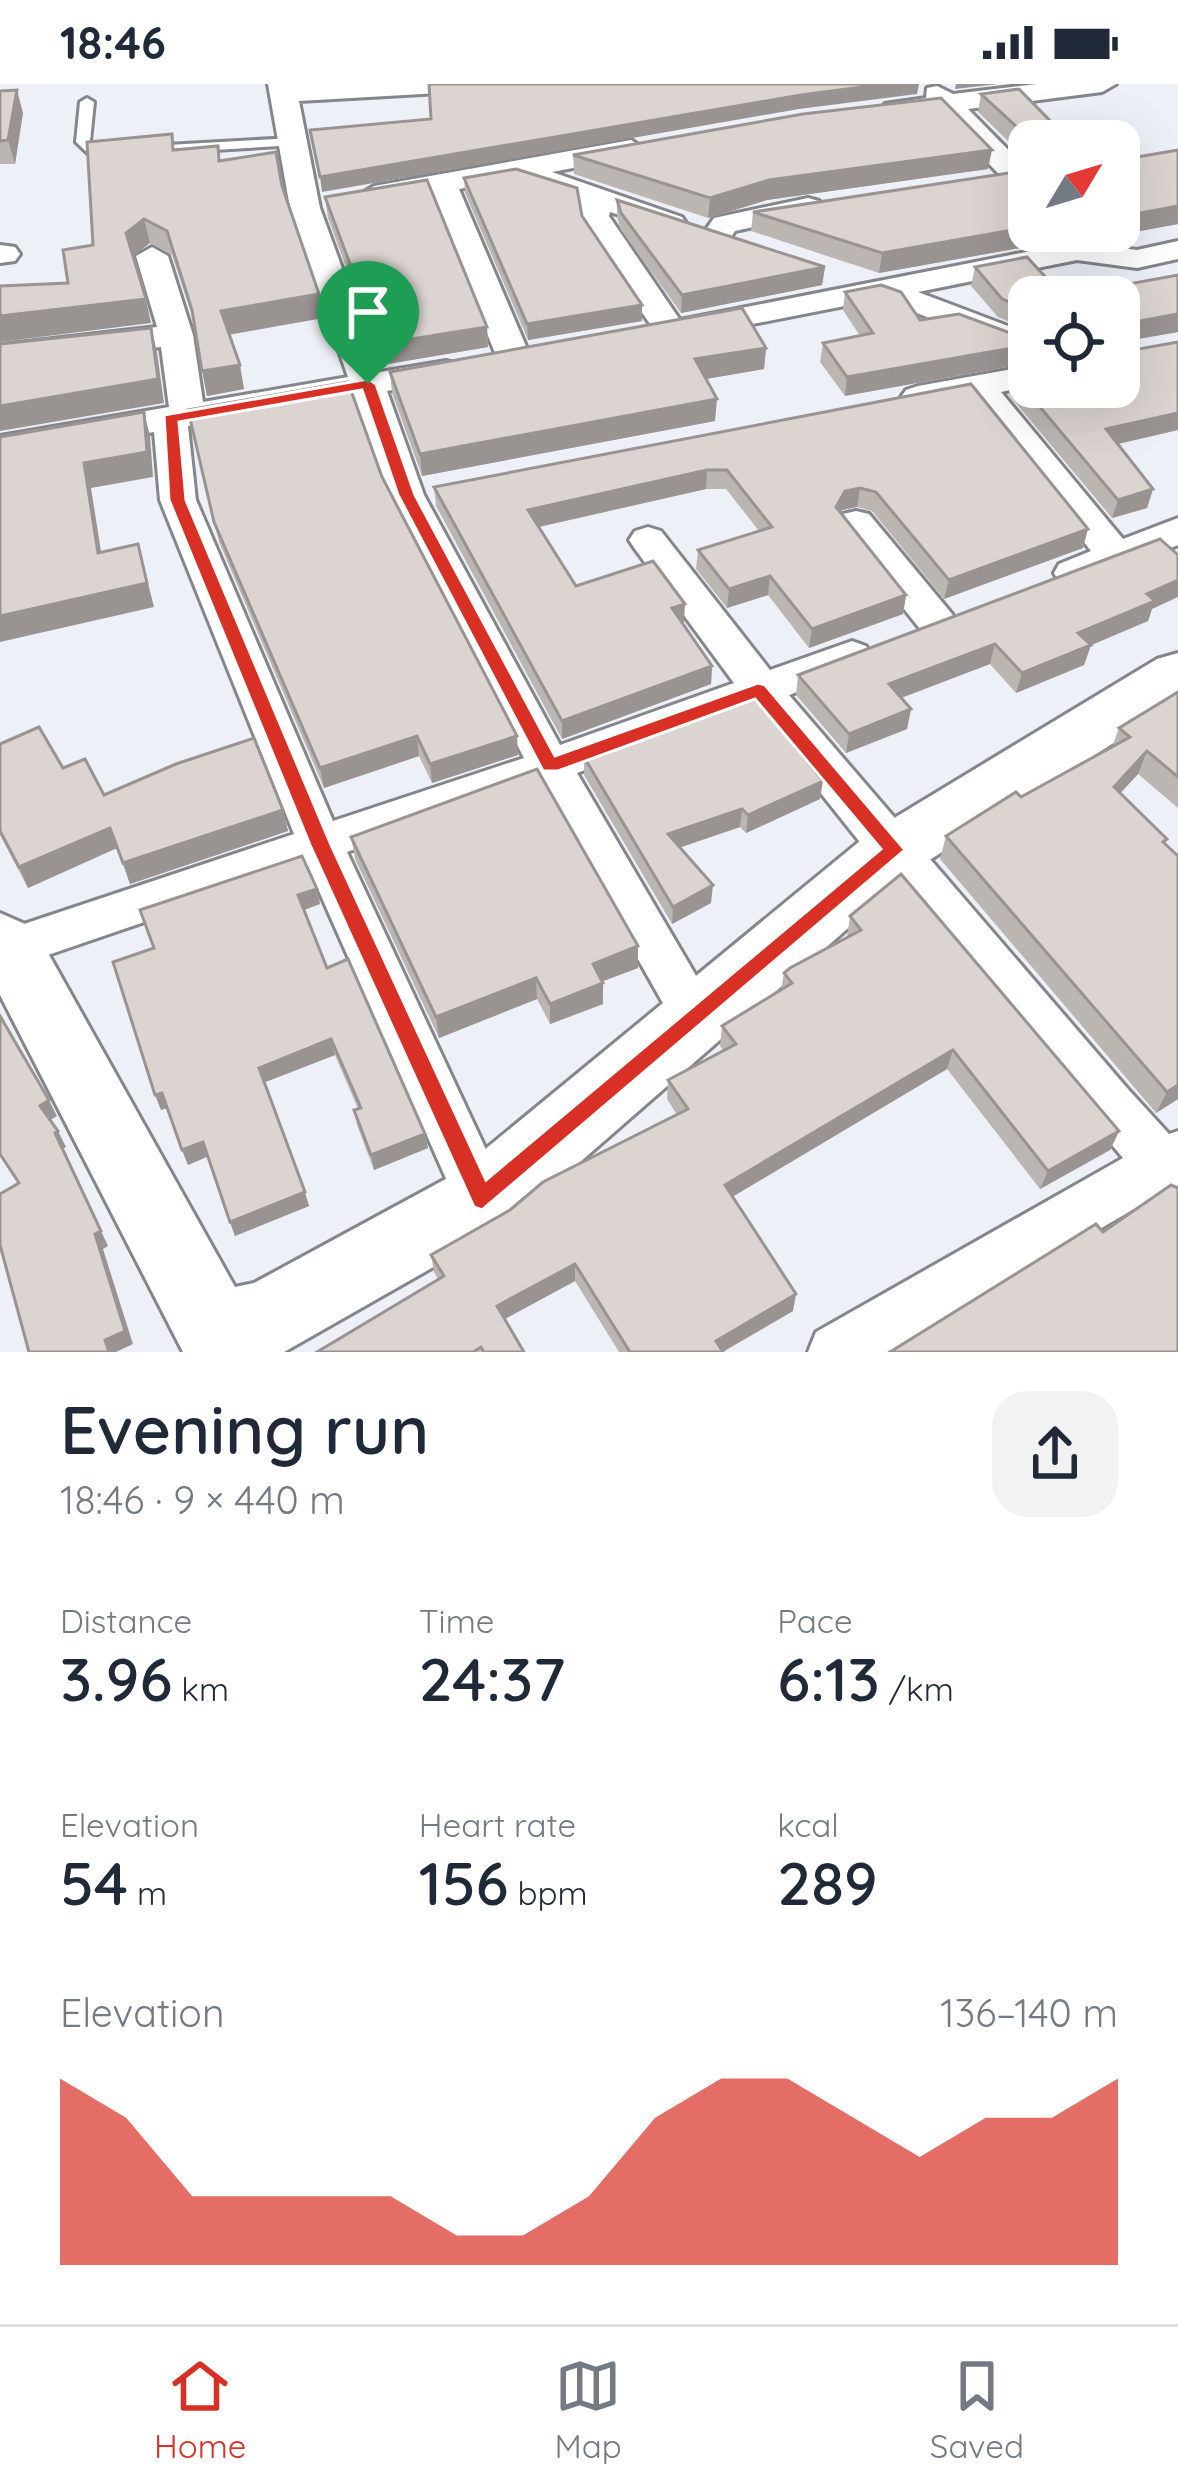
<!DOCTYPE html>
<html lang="en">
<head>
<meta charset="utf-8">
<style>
  :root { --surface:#fff; --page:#f2f2f3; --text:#1f2937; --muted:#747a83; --line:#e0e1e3; --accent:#d93025 }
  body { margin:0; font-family:Quicksand,sans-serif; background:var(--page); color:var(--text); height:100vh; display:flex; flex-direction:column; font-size:45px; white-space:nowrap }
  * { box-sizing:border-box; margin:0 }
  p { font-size:39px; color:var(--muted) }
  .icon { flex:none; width:66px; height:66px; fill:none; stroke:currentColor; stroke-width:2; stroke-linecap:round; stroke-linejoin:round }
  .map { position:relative; height:1268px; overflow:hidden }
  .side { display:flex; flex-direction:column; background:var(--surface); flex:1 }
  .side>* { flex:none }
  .needle { width:78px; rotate:52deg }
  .controls { position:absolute; left:1008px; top:36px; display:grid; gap:24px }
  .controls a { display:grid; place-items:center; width:132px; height:132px; border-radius:24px; background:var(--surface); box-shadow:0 12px 48px #0002; font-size:60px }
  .pin { position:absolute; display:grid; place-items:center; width:102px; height:102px; color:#fff; margin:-123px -51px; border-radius:50% 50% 50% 0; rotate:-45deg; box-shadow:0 0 12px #0007 }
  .pin .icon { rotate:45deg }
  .round { display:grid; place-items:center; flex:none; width:126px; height:126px; border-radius:36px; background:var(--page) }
  .summary { display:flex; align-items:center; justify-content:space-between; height:204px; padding:0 60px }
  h1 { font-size:66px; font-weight:600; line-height:90px }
  .figures { display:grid; grid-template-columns:repeat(3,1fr); gap:18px; height:204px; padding:12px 60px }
  .figures div { display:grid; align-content:center }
  .figures b { font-size:60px; font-weight:600 }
  .figures small { font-size:33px; font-weight:400 }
  .figures p { font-size:33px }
  .chart { height:336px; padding:24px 60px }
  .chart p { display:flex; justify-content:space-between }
  .chart svg { width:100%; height:216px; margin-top:12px; fill:var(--accent); opacity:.7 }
  .status { display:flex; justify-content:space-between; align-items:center; height:84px; padding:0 60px; background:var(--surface); direction:ltr }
  .status svg { height:33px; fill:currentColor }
  .tab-bar { display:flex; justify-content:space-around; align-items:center; height:168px; border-top:3px solid var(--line); background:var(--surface); font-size:33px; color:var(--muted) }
  .tab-bar a { display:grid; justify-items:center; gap:6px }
  .tab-bar .on { color:var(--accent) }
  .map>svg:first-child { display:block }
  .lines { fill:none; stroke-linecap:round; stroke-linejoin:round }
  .lane-casing { stroke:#84868c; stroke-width:6 }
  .street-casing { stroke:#84868c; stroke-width:6 }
  .secondary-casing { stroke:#84868c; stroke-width:6 }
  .lane { fill:#fff; fill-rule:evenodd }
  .street { fill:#fff; fill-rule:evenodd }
  .secondary { fill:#fff; fill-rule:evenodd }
  .wall { fill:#bcb6b3 }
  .shaded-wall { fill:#999492 }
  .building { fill:#dbd4d0; stroke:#999492; stroke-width:3 }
  .route { fill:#d93025; stroke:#fff; stroke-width:3; fill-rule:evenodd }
</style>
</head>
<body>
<div class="status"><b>18:46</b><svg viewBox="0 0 49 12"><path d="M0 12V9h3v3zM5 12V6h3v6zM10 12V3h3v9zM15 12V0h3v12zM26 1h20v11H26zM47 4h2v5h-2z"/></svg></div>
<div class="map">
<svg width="1178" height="1268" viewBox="0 0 1178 1268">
  <rect width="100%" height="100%" fill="#eef0f7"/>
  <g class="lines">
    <defs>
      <g id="lane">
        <path d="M 87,14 L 94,18 L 90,57 L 100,65 L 117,66 L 117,72 L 91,72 L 76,58 L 80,18 Z"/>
        <path d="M 292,54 L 297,55 L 297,61 L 149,70 L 142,66 L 149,62 Z"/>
      </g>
      <g id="street">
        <path d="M 268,0 L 471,0 L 457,8 L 299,17 L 320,124 L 380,288 L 446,277 L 458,280 L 463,287 L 458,294 L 387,307 L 424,411 L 560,661 L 734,599 L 635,465 L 629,456 L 635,447 L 648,443 L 661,447 L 770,586 L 852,557 L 866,562 L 872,572 L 866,582 L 789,611 L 1127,1004 L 1169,1050 L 1178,1047 L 1178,1124 L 1156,1112 L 890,1268 L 808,1268 L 816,1248 L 1123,1074 L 890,796 L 753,624 L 577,689 L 722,936 L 715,951 L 698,957 L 681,951 L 540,702 L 347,768 L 509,1115 L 501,1133 L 482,1140 L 463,1133 L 308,782 L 10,884 L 0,880 L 0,848 L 294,750 L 160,416 L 154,348 L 0,374 L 0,352 L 169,323 L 161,263 L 0,281 L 0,261 L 157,243 L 136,172 L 152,163 L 168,172 L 193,251 L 203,318 L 348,293 L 290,124 ZM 354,313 L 388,411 L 524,674 L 333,737 L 196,416 L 188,342 Z"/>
        <path d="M 1036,0 L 1116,0 L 1102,8 L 968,25 L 1029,87 L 1029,113 L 1018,110 L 940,29 L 895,34 L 881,26 L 885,20 L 926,14 L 927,4 L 937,2 L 953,10 Z"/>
        <path d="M 631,56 L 645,65 L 641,71 L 552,88 L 682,133 L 686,139 L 671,148 L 610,128 L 609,132 L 680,236 L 1077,158 L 1137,166 L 1178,157 L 1178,175 L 1137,184 L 1077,176 L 918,208 L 1029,250 L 1029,272 L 880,215 L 671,256 L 659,253 L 587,149 L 579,132 L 581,118 L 515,95 L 459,105 L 531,274 L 514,284 L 497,274 L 431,110 L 374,120 L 359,111 L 374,102 Z"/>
        <path d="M 808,114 L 819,117 L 823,123 L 819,129 L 735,147 L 726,161 L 715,163 L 700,154 L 714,134 Z"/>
        <path d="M 0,161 L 15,163 L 20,170 L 15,177 L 0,179 Z"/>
        <path d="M 1029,282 L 1029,302 L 1001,308 L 1123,455 L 1178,434 L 1178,461 L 1087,498 L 1073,502 L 1059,498 L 1054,489 L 1059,480 L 1091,467 L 969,314 L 918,324 L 906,320 L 901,313 L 906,306 L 918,302 Z"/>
        <path d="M 856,427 L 869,430 L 952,530 L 958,540 L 952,550 L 938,554 L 924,550 L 843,448 L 837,439 L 843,430 Z"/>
      </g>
      <path id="secondary" d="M 1178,569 L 1178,618 L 917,784 L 509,1140 L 284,1268 L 183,1268 L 0,911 L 0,829 L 34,844 L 235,1203 L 254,1199 L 455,1090 L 871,748 L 1157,575 Z"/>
    </defs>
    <use href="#lane" class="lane-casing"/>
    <use href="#street" class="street-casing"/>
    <use href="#secondary" class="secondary-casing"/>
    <use href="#lane" class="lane"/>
    <use href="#street" class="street"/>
    <use href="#secondary" class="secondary"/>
  </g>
  <g class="wall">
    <path d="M 0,7 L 23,29 L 15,80 L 0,80 Z"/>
    <path d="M 981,10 L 1070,57 L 1029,57 L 1029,77 L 978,28 Z"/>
    <path d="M 175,66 L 220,77 L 282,102 L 319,210 L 323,234 L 229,251 L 244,305 L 207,312 L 195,241 L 172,171 L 150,159 L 133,172 L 151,239 L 68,199 L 93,161 Z"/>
    <path d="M 1178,66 L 1178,140 L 1102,154 L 1076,154 L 879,189 L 751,147 L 753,128 L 1029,147 L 1119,147 L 1125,75 Z"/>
    <path d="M 573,71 L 988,85 L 767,116 L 708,134 L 574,90 Z"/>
    <path d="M 464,94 L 582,132 L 642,221 L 642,237 L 528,256 L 465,109 Z"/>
    <path d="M 325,113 L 487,243 L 488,263 L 382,281 L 328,134 Z"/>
    <path d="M 617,116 L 825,183 L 822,201 L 681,229 L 621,146 L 617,133 Z"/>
    <path d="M 975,183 L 1063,212 L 1178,191 L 1178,248 L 1122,258 L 1122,268 L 1178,258 L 1178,346 L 1118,360 L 1153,405 L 1147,424 L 1112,434 L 1009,311 L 1014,292 L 1119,303 L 1029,213 L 1029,246 L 998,233 L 971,202 Z"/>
    <path d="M 845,208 L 920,236 L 845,312 L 820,278 L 823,259 L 860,252 L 843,226 Z"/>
    <path d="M 766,264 L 764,285 L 706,295 L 715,337 L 422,392 L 392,309 L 390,288 Z"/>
    <path d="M 971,300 L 1083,464 L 944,515 L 872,427 L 857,423 L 842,426 L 841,428 L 906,511 L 903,530 L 809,564 L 768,511 L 727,524 L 696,485 L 698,466 L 759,447 L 726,405 L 706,405 L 539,443 L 576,502 L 684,538 L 682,539 L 712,582 L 711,600 L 562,655 L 436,422 L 434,403 Z"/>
    <path d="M 188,326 L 382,393 L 518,671 L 432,699 L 419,672 L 324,704 L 219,458 Z"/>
    <path d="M 1152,525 L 1148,537 L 1091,561 L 1084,581 L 1016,609 L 990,580 L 901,614 L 911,625 L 907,645 L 846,669 L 796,611 L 798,591 Z"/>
    <path d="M 1178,608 L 1178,724 L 1138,690 L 1120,709 L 1167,755 L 1165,760 L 1178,772 L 1178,1015 L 1156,1029 L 940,775 L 946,752 L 1112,663 L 1119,644 Z"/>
    <path d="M 0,660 L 63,684 L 104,711 L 283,726 L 288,747 L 130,800 L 117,764 L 28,804 L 0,751 Z"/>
    <path d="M 584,673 L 820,715 L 746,749 L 740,743 L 680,763 L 711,819 L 672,840 L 584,691 Z"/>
    <path d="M 351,753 L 638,884 L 602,897 L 603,920 L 550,940 L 537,915 L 439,954 L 355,775 Z"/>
    <path d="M 317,805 L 320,820 L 304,826 L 327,884 L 428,1064 L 374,1086 L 357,1041 L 354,1026 L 358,1025 L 335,971 L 265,998 L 309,1122 L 235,1152 L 208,1072 L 188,1081 L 168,1024 L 161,1026 Z"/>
    <path d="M 850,832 L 1119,1047 L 1110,1066 L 1040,1105 L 947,985 L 732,1113 L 793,1227 L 723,1268 L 619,1268 L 575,1197 L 505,1235 L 524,1268 L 317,1268 L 438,1195 L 434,1188 L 431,1171 L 677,1031 L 667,1015 L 668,996 L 724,967 L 720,962 L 722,942 L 781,906 L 784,889 L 847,854 Z"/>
  </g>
  <g class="shaded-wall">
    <path d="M 885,0 L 919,0 L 917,10 L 799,25 L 322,108 L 320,93 L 801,11 Z"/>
    <path d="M 956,0 L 998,0 L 955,5 Z"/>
    <path d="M 17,6 L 23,29 L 15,80 L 8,56 Z"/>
    <path d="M 992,66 L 988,85 L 767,116 L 708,134 L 710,114 L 769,96 Z"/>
    <path d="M 1178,122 L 1178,140 L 1102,154 L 1103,147 L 1119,147 L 1119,133 Z"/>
    <path d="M 144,135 L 150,159 L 132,173 L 126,149 Z"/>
    <path d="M 1029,143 L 1029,147 L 1078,147 L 1076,154 L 879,189 L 882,169 Z"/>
    <path d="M 825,183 L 822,201 L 681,229 L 682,211 Z"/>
    <path d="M 319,210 L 323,234 L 226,251 L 221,227 Z"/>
    <path d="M 146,215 L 151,239 L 0,258 L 0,232 Z"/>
    <path d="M 642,221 L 642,237 L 528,256 L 527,240 Z"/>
    <path d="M 1178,230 L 1178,248 L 1119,258 L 1123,240 Z"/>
    <path d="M 487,243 L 488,263 L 382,281 L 380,260 Z"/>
    <path d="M 151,244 L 157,268 L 164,319 L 0,347 L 0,322 Z"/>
    <path d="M 1029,261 L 1029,279 L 845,312 L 847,293 Z"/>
    <path d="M 766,264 L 764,285 L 694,297 L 695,275 Z"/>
    <path d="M 240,281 L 244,305 L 207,312 L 202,287 Z"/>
    <path d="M 717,315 L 715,337 L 422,392 L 420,370 Z"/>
    <path d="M 144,328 L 150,352 L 153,393 L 91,404 L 105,493 L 98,469 L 84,379 Z"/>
    <path d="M 1178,329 L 1178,346 L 1100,364 L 1106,345 Z"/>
    <path d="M 707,386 L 706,405 L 529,445 L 528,426 Z"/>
    <path d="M 860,404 L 857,423 L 842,426 L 833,442 L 836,423 L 845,407 Z"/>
    <path d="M 1153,405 L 1147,424 L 1112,434 L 1118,416 Z"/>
    <path d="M 1088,445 L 1083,464 L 944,515 L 949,496 Z"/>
    <path d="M 138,460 L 154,523 L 0,558 L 0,532 Z"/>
    <path d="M 770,492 L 768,511 L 727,524 L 729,505 Z"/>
    <path d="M 1178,496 L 1178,513 L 1152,525 L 1148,537 L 1082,565 L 1091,561 L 1084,581 L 1016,609 L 1022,589 L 1078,549 L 1147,510 Z"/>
    <path d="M 906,511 L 903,530 L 809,564 L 812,545 Z"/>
    <path d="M 685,520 L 684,538 L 671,543 L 672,524 Z"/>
    <path d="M 995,560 L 990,580 L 885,620 L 889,600 Z"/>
    <path d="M 712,582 L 711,600 L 562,655 L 562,637 Z"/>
    <path d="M 911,625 L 907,645 L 846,669 L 849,650 Z"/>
    <path d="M 417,652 L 419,672 L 324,704 L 320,684 Z"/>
    <path d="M 517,652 L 518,671 L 432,699 L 430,680 Z"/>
    <path d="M 1147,667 L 1138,690 L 1105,726 L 1114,703 Z"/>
    <path d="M 823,697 L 820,715 L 746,749 L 748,731 Z"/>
    <path d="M 742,725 L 740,743 L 667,768 L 668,750 Z"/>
    <path d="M 283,726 L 288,747 L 130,800 L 123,779 Z"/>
    <path d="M 110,744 L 117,764 L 28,804 L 19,783 Z"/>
    <path d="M 713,801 L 711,819 L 672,840 L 673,823 Z"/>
    <path d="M 317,805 L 320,820 L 301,827 L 298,811 Z"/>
    <path d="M 638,862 L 638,884 L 593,901 L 593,880 Z"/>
    <path d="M 536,894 L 537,915 L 439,954 L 436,933 Z"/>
    <path d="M 603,899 L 603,920 L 550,940 L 550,920 Z"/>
    <path d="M 331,955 L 335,971 L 263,999 L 259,984 Z"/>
    <path d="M 953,966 L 947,985 L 722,1119 L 725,1101 Z"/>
    <path d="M 1178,1001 L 1178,1015 L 1156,1029 L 1167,1008 Z"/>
    <path d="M 162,1009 L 168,1023 L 161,1026 L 155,1011 Z"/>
    <path d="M 49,1016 L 57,1032 L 47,1038 L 40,1022 Z"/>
    <path d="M 58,1047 L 66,1063 L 63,1065 L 108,1162 L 103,1165 L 133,1260 L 116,1268 L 109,1268 L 105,1256 L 55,1049 Z"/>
    <path d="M 1119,1047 L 1110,1066 L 1040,1105 L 1048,1087 Z"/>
    <path d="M 425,1050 L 428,1064 L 374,1086 L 371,1071 Z"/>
    <path d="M 203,1058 L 209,1072 L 188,1081 L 182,1066 Z"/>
    <path d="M 305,1108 L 309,1122 L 235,1152 L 230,1138 Z"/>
    <path d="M 575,1180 L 575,1197 L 499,1238 L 497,1222 Z"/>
    <path d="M 796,1210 L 793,1227 L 722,1268 L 716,1257 Z"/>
  </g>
  <g class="building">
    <path d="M 429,0 L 885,0 L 801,11 L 320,93 L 310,46 L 431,35 Z"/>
    <path d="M 1019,5 L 1070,57 L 1032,57 L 981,10 Z"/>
    <path d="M 17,6 L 8,56 L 0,57 L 0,7 Z"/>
    <path d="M 941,14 L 992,66 L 769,96 L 710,114 L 573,71 L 803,30 Z"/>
    <path d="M 172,50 L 173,66 L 218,62 L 219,77 L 276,68 L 282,102 L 319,210 L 221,227 L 240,281 L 202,287 L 192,226 L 167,147 L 144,135 L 126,149 L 146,215 L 0,232 L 0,202 L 68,199 L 63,166 L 93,161 L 87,58 Z"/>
    <path d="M 1178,66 L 1178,122 L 1119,133 L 1119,67 L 1125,75 Z"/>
    <path d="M 516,85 L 577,104 L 582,132 L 642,221 L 527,240 L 464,94 Z"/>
    <path d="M 1015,88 L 1029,96 L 1029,143 L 882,169 L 753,128 Z"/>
    <path d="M 427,96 L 487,243 L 380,260 L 325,113 Z"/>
    <path d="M 617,116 L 825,183 L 682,211 L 621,129 Z"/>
    <path d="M 1027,173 L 1063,212 L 1178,191 L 1178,230 L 1123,240 L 1122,268 L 1178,258 L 1178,329 L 1106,345 L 1153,405 L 1118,416 L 1014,292 L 1029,288 L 1029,303 L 1119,303 L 1119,213 L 1029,213 L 1029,226 L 1002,215 L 975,183 Z"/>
    <path d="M 881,201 L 901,208 L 920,236 L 959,230 L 1029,256 L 1029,261 L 847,293 L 823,259 L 873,249 L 845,208 Z"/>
    <path d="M 742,224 L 766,264 L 695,275 L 717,315 L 420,370 L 390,288 Z"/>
    <path d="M 151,244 L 158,295 L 0,322 L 0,260 Z"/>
    <path d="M 348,298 L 382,393 L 517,652 L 430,680 L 417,652 L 320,684 L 214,438 L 188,326 Z"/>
    <path d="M 971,300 L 1088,445 L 949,496 L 876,408 L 860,404 L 845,407 L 836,423 L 906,511 L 812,545 L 770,492 L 729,505 L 698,466 L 772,443 L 727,386 L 707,386 L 528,426 L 576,502 L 653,477 L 685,520 L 672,524 L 712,582 L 562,637 L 434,403 Z"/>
    <path d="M 144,328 L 147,368 L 84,379 L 98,469 L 138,460 L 147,499 L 0,532 L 0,353 Z"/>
    <path d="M 1160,455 L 1178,471 L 1178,496 L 1147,510 L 1155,517 L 1078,549 L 1091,561 L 1022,589 L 995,560 L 889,600 L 911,625 L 849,650 L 798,591 Z"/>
    <path d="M 1178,608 L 1178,693 L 1147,667 L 1114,703 L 1167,755 L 1163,758 L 1178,772 L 1178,1001 L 1167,1008 L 946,752 L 1016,708 L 1021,713 L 1130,653 L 1119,644 Z"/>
    <path d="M 753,610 L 823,697 L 748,731 L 742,725 L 668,750 L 713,801 L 673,823 L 584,673 Z"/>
    <path d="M 39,643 L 63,684 L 85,675 L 104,711 L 176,680 L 254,654 L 283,726 L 123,779 L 110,744 L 19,783 L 0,747 L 0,660 Z"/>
    <path d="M 537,685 L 638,862 L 593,880 L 603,899 L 550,920 L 536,894 L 436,933 L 351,753 Z"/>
    <path d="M 302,772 L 317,805 L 298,811 L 327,884 L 348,875 L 425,1050 L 371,1071 L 354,1026 L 361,1024 L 331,955 L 259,984 L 305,1108 L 230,1138 L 203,1058 L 182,1066 L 162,1009 L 155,1011 L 113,878 L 154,864 L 140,826 Z"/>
    <path d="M 901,790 L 1119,1047 L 1048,1087 L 953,966 L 725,1101 L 796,1210 L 716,1257 L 723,1268 L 630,1268 L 575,1180 L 497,1222 L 524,1268 L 484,1268 L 481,1263 L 473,1268 L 317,1268 L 444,1192 L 431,1171 L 510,1126 L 543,1098 L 688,1025 L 668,996 L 736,960 L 722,942 L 792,899 L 784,889 L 790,884 L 861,846 L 850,832 Z"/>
    <path d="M 0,932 L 49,1016 L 40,1022 L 58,1047 L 55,1049 L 101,1147 L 95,1150 L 125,1247 L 105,1256 L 109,1268 L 29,1268 L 0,1161 L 0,1110 L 19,1099 L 0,1070 Z"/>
    <path d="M 1171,1101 L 1178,1104 L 1178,1268 L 890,1268 L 1096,1140 L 1103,1148 Z"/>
  </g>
  <path class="route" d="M 368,295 L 376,300 L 415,411 L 555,672 L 758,599 L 765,601 L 905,766 L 482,1126 L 474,1123 L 310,761 L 169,416 L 164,331 ZM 362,306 L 398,411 L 543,687 L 558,687 L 755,615 L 881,765 L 486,1096 L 331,761 L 186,416 L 179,338 Z"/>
</svg>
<div class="controls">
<a><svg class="needle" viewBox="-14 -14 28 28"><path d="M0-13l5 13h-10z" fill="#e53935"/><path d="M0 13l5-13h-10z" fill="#747a83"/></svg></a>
<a><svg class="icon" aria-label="locate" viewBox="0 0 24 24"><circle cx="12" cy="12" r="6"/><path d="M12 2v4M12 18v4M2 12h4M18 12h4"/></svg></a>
</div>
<div class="pin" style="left:368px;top:300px;background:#1e9e55"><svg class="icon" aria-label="arrive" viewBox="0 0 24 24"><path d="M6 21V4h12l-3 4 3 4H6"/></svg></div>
</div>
<section class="side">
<div class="summary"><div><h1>Evening run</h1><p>18:46 · 9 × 440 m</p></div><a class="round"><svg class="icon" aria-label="share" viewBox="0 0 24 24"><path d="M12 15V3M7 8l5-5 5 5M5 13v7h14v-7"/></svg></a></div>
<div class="figures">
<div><p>Distance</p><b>3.96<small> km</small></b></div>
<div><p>Time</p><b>24:37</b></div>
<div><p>Pace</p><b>6:13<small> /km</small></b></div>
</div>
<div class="figures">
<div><p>Elevation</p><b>54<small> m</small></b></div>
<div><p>Heart rate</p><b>156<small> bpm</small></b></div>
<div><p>kcal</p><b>289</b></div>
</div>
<div class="chart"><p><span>Elevation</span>136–140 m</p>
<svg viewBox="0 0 160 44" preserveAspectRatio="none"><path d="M0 44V6L10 14L20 30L30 30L40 30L50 30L60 38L70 38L80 30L90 14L100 6L110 6L120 14L130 22L140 14L150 14L160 6V44z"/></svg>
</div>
</section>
<nav class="tab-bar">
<a class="on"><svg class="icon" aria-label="home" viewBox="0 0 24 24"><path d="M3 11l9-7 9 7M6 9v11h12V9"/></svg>Home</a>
<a><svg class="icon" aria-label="map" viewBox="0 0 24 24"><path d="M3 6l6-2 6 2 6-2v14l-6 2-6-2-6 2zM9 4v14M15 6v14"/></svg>Map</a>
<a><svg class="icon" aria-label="saved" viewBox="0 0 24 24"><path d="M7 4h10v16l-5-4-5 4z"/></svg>Saved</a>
</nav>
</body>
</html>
